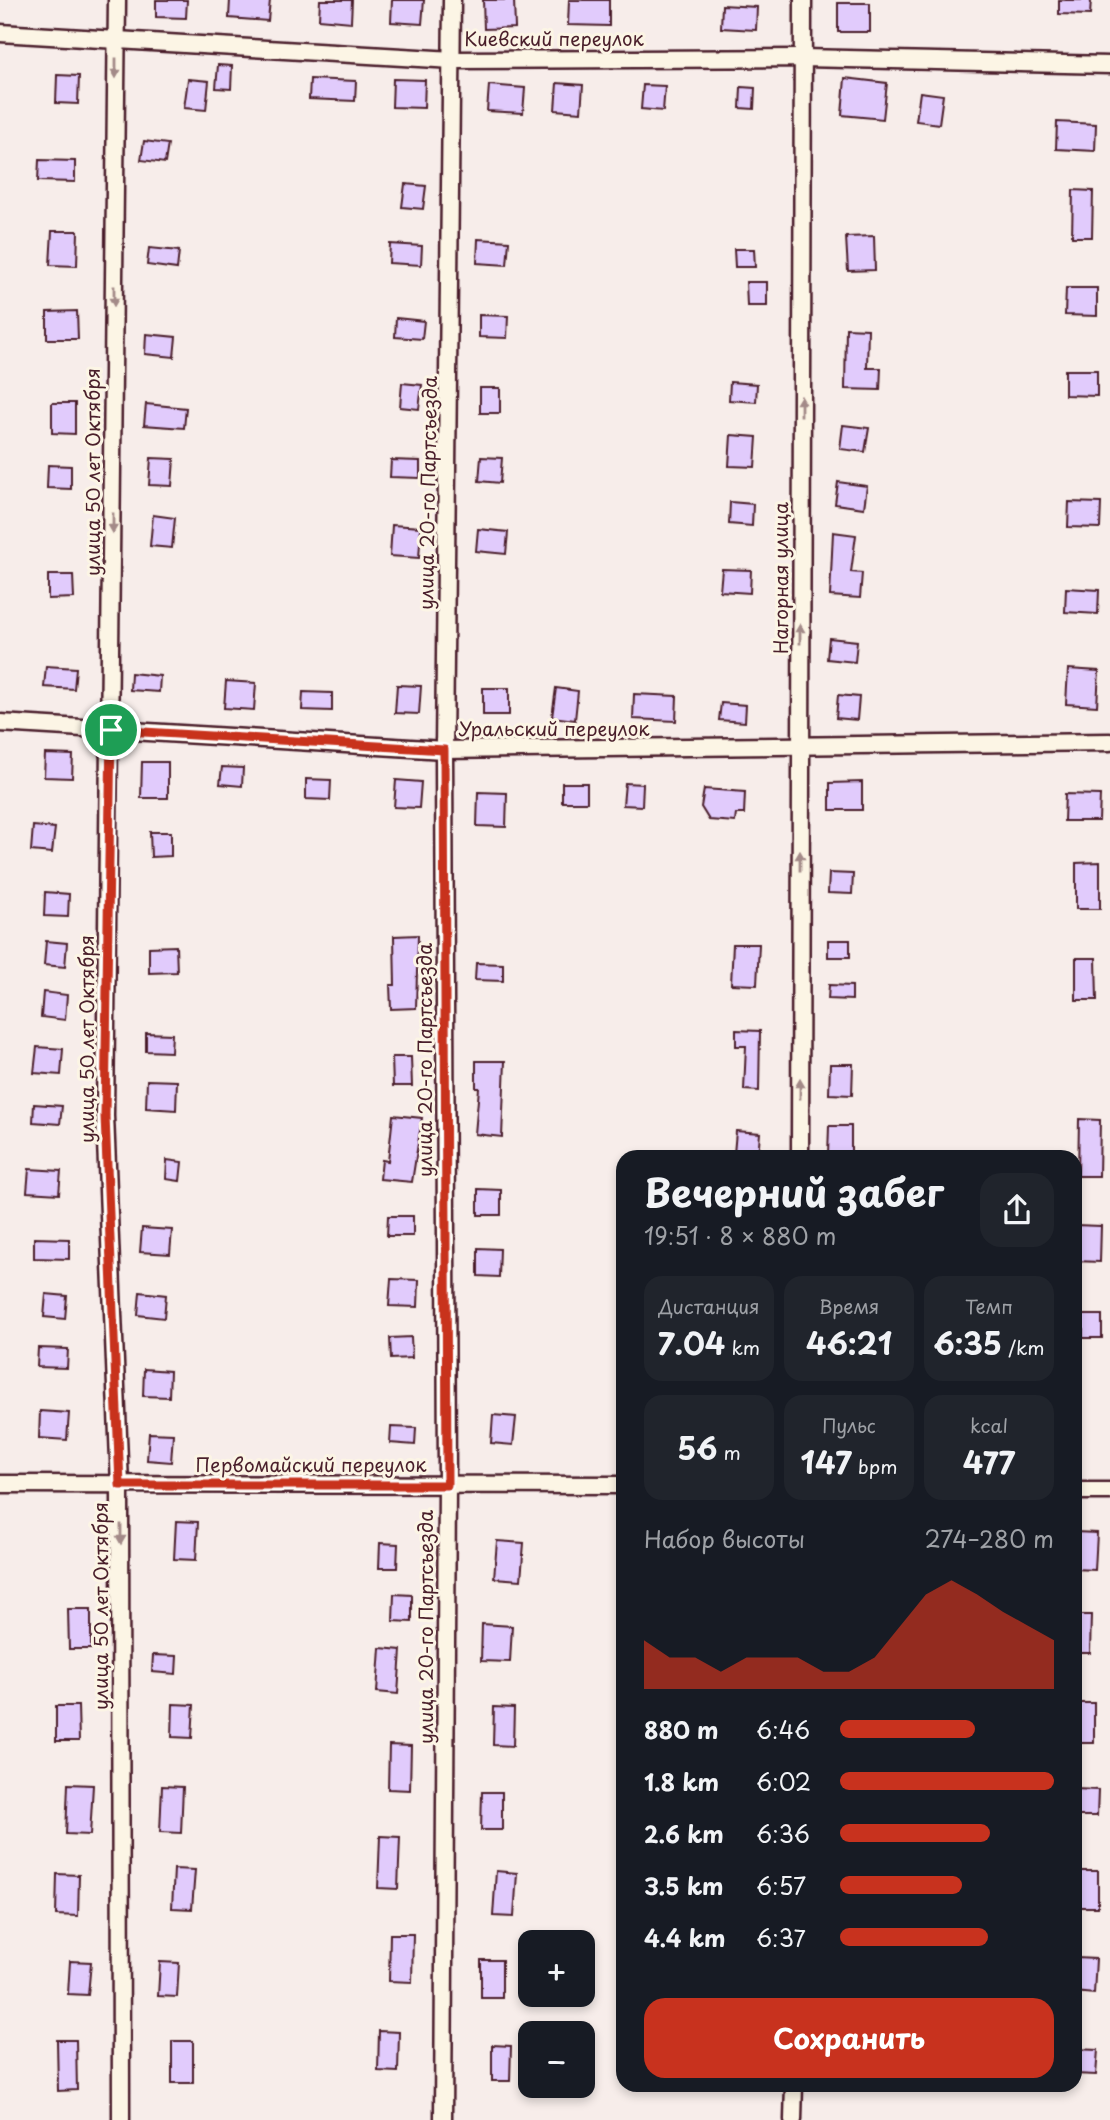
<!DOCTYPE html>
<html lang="ru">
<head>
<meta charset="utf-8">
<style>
  :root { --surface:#171b24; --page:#20242c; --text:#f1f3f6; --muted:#9ea1a6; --accent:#c8321e }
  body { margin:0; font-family:"Playpen Sans",sans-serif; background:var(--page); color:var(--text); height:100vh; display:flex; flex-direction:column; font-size:26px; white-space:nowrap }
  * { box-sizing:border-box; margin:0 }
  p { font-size:23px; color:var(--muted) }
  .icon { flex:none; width:38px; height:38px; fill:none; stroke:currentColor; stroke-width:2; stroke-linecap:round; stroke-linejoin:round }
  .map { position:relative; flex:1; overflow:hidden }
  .drawer { position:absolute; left:616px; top:1150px; width:466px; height:942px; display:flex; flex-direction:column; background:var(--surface); border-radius:21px; box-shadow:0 4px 10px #0003 }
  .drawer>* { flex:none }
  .buttons { position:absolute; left:518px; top:1930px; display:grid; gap:14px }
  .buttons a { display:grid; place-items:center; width:77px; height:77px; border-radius:14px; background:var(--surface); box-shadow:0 4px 10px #0003; font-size:35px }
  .pin { position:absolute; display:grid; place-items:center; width:60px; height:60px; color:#fff; margin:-30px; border:4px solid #fff; border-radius:50%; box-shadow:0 2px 7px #0007 }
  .round { display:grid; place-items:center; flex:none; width:74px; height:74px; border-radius:21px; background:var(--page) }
  .overview { display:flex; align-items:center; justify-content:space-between; height:119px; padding:0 28px }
  h1 { font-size:38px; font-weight:700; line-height:52px }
  .stats { display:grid; grid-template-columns:repeat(3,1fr); gap:10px; height:119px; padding:7px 28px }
  .stats div { display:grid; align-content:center; border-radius:18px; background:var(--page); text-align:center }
  .stats b { font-size:30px; font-weight:700 }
  .stats small { font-size:19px; font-weight:400 }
  .stats p { font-size:19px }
  .chart { height:196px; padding:14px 28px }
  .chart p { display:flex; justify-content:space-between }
  .chart svg { width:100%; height:126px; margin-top:7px; fill:var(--accent); opacity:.7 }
  .button { display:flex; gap:14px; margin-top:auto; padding:14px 28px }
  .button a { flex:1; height:80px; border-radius:21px; background:var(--accent); color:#fff; font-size:28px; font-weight:700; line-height:80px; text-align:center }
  ul { padding:0 28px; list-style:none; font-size:23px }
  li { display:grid; grid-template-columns:112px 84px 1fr; align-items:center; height:52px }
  li i { height:18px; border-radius:9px; background:var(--accent) }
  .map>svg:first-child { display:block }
  .building { fill:#e1cbfc; stroke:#4a1f2b; stroke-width:2 }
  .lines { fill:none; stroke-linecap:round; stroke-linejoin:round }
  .street-casing { stroke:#4a1f2b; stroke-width:21 }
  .street { stroke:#fcf5e5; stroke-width:16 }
  .oneway { fill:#a38a88 }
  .route-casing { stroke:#fff; stroke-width:14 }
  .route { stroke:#c8321e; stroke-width:9 }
  .labels { text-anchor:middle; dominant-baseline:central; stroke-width:6; stroke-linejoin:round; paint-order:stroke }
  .street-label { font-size:19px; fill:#4a1f2b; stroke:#fcf5e5 }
</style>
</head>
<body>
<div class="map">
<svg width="1110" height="2120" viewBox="0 0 1110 2120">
  <rect width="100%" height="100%" fill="#f7edea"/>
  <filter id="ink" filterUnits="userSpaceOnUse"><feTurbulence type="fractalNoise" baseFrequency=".0143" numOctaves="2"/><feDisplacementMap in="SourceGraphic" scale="14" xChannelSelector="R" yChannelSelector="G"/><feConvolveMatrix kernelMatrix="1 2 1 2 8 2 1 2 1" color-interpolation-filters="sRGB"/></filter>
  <g filter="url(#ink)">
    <g class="building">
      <path d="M 156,0 L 187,0 L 186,18 L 156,17 Z"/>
      <path d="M 230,0 L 270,0 L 268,21 L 229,18 Z"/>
      <path d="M 320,0 L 352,0 L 351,22 L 319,19 Z"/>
      <path d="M 392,0 L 424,0 L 422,24 L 391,22 Z"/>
      <path d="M 483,0 L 514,0 L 515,28 L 484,29 Z"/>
      <path d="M 569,0 L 609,0 L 609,26 L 568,25 Z"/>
      <path d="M 1059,0 L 1091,0 L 1090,15 L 1059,14 Z"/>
      <rect x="838" y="3" width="32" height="29"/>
      <path d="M 722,5 L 757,7 L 756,30 L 721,28 Z"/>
      <path d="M 218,65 L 232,66 L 231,89 L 216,88 Z"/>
      <path d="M 57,75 L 79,76 L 78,104 L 56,103 Z"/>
      <path d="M 845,78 L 887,83 L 883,119 L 842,115 Z"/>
      <path d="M 188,79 L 209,81 L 206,110 L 184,108 Z"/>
      <path d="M 310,79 L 356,81 L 355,101 L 309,99 Z"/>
      <path d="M 393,79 L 425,80 L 424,108 L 392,107 Z"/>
      <path d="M 557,83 L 583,85 L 581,112 L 555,110 Z"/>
      <path d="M 489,85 L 525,88 L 523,113 L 487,111 Z"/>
      <path d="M 643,85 L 665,86 L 663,111 L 641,109 Z"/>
      <path d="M 741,87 L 755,88 L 754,109 L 740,108 Z"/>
      <path d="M 920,92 L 943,95 L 939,124 L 916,121 Z"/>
      <path d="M 1057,122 L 1096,124 L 1095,151 L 1056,149 Z"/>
      <path d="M 144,141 L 168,144 L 165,163 L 141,160 Z"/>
      <path d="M 39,160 L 75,161 L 75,182 L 38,181 Z"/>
      <path d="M 405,184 L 426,186 L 423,209 L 402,207 Z"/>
      <path d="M 1073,190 L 1093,191 L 1092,237 L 1072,237 Z"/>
      <path d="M 52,231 L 78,231 L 77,266 L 50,265 Z"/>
      <path d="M 874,236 L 875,270 L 848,271 L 846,237 Z"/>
      <path d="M 478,239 L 509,241 L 507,265 L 477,263 Z"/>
      <path d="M 390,244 L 422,246 L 421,265 L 389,263 Z"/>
      <path d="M 149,248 L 179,251 L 177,269 L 147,265 Z"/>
      <path d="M 734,249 L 754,249 L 755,267 L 735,267 Z"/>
      <path d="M 746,282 L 767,282 L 767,306 L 747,306 Z"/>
      <path d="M 1066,288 L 1097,288 L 1097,316 L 1065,315 Z"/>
      <path d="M 77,311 L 78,339 L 47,339 L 47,312 Z"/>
      <path d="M 479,315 L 508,316 L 507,338 L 479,337 Z"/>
      <path d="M 396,318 L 424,321 L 422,339 L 395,337 Z"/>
      <path d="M 846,328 L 868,329 L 867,368 L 881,368 L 880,390 L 845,389 Z"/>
      <path d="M 146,334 L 176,337 L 174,357 L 145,354 Z"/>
      <path d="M 1065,370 L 1097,370 L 1097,396 L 1065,395 Z"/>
      <path d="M 730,382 L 757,384 L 756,402 L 729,400 Z"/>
      <path d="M 402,383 L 422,385 L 419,409 L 400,407 Z"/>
      <rect x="480" y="388" width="20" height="25"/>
      <path d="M 52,403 L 75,403 L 75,434 L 52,433 Z"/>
      <path d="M 146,404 L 186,408 L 184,428 L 144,425 Z"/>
      <path d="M 843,425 L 869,428 L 865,452 L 840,449 Z"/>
      <path d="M 731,435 L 757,437 L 755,467 L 729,466 Z"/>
      <path d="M 481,457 L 502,458 L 500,483 L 479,481 Z"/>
      <path d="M 151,458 L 174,459 L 172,486 L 149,485 Z"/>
      <path d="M 391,460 L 420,461 L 420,478 L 390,477 Z"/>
      <path d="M 48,465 L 71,466 L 71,489 L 47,488 Z"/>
      <path d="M 838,482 L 867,486 L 864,508 L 835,504 Z"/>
      <path d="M 730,502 L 753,504 L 752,526 L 729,524 Z"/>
      <path d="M 1069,502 L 1101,503 L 1100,528 L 1068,527 Z"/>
      <path d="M 153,515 L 175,518 L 172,548 L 150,546 Z"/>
      <path d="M 392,525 L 421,527 L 419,558 L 390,556 Z"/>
      <path d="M 478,529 L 508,532 L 506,554 L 476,551 Z"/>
      <path d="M 833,532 L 856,535 L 851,572 L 862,573 L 860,598 L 830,596 Z"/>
      <path d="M 722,569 L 751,570 L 750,593 L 720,591 Z"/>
      <path d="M 48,575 L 73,575 L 74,598 L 48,599 Z"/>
      <path d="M 1066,588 L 1099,590 L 1098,614 L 1065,612 Z"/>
      <path d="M 829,638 L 857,641 L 855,662 L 827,659 Z"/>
      <path d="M 46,666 L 76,668 L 74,689 L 44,687 Z"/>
      <path d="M 1068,669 L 1099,671 L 1097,706 L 1066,704 Z"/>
      <path d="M 131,673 L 160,676 L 159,692 L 130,690 Z"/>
      <path d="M 226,681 L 256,683 L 254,710 L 224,708 Z"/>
      <path d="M 397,685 L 421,686 L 419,714 L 395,713 Z"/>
      <rect x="483" y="688" width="26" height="27"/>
      <path d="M 556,688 L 578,691 L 575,720 L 552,717 Z"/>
      <path d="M 303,692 L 332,693 L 332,711 L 302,710 Z"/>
      <path d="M 634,694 L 677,696 L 676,721 L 633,719 Z"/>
      <path d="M 838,695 L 859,697 L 857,720 L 836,718 Z"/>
      <path d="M 721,703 L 746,705 L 745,722 L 719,720 Z"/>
      <path d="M 45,754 L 73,755 L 72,778 L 44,777 Z"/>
      <path d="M 142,762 L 168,762 L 168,798 L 141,798 Z"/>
      <path d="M 222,767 L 243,768 L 242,786 L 220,784 Z"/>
      <path d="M 306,779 L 331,780 L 330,800 L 306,799 Z"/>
      <path d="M 396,780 L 421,782 L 419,808 L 394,807 Z"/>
      <path d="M 862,782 L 862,810 L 830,810 L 830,783 Z"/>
      <rect x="562" y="783" width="25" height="19"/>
      <path d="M 625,783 L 643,784 L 642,806 L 623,805 Z"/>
      <path d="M 704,789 L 745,792 L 744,814 L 736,814 L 735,822 L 709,820 L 701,807 Z"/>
      <path d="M 478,792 L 507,793 L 506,827 L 477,826 Z"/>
      <path d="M 1065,794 L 1100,795 L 1099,821 L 1064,821 Z"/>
      <path d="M 33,826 L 55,828 L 52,853 L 31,851 Z"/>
      <path d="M 150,832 L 171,832 L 171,856 L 151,857 Z"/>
      <path d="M 1100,862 L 1100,909 L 1076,909 L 1076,863 Z"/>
      <path d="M 829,873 L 853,874 L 852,894 L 828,893 Z"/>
      <path d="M 45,892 L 69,894 L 68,917 L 44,916 Z"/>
      <path d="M 418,935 L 416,1008 L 391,1009 L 390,985 L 395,985 L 394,936 Z"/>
      <rect x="828" y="940" width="22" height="17"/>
      <path d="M 46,941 L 67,943 L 65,967 L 44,965 Z"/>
      <path d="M 733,944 L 759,944 L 757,985 L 731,984 Z"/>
      <path d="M 176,946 L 177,972 L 149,973 L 149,947 Z"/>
      <path d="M 1076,958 L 1096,958 L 1097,1000 L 1076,1000 Z"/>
      <path d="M 476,963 L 503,964 L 503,981 L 475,980 Z"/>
      <path d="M 829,985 L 852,986 L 852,1000 L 828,999 Z"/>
      <path d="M 43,992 L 67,995 L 65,1020 L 41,1017 Z"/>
      <path d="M 736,1030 L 760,1031 L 759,1091 L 744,1090 L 746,1046 L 736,1046 Z"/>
      <path d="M 146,1033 L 172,1034 L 171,1052 L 146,1051 Z"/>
      <path d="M 37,1047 L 63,1049 L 61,1075 L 34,1073 Z"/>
      <path d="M 392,1057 L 411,1057 L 412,1086 L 393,1086 Z"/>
      <path d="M 476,1061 L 505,1061 L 502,1137 L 475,1134 L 479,1088 L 476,1088 Z"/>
      <path d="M 830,1064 L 853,1064 L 852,1095 L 829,1094 Z"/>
      <path d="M 147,1080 L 177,1081 L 176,1110 L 146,1108 Z"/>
      <path d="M 34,1104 L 62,1106 L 60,1124 L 33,1122 Z"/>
      <path d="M 393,1115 L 422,1118 L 412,1182 L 380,1179 L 382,1160 L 388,1161 Z"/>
      <path d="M 1079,1119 L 1100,1120 L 1099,1176 L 1078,1176 Z"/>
      <path d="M 829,1126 L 851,1126 L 851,1155 L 828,1155 Z"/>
      <path d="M 736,1131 L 760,1133 L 758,1156 L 734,1154 Z"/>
      <path d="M 167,1160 L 182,1162 L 180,1181 L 166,1179 Z"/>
      <path d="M 29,1169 L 61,1171 L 59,1194 L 27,1192 Z"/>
      <path d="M 478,1189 L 501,1190 L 501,1215 L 478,1215 Z"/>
      <path d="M 388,1216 L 413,1216 L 413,1236 L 387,1236 Z"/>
      <path d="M 1075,1225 L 1101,1226 L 1100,1262 L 1074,1261 Z"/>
      <path d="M 142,1228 L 172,1230 L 170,1254 L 140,1252 Z"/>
      <path d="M 34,1238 L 69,1239 L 69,1259 L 34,1258 Z"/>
      <path d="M 478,1248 L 500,1249 L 499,1277 L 478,1276 Z"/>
      <path d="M 391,1279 L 419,1280 L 418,1307 L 389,1306 Z"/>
      <path d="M 140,1292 L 166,1295 L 164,1318 L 138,1315 Z"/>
      <path d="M 46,1294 L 67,1296 L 65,1319 L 44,1317 Z"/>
      <rect x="1083" y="1315" width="19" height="23"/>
      <path d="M 411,1337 L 412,1358 L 391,1359 L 390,1338 Z"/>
      <path d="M 38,1348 L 68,1349 L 67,1368 L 37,1367 Z"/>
      <path d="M 144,1369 L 170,1371 L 169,1397 L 143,1396 Z"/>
      <path d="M 40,1411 L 69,1413 L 67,1440 L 39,1438 Z"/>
      <path d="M 493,1415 L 516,1417 L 513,1445 L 491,1443 Z"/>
      <path d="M 391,1427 L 416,1428 L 415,1445 L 390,1443 Z"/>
      <path d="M 149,1433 L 173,1434 L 171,1462 L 147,1460 Z"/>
      <path d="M 176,1521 L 198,1522 L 196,1560 L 174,1559 Z"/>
      <path d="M 1074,1532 L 1097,1533 L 1095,1570 L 1074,1569 Z"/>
      <path d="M 497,1541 L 524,1543 L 521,1580 L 494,1578 Z"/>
      <path d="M 380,1543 L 398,1544 L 397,1568 L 379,1568 Z"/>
      <path d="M 394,1594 L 412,1595 L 412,1622 L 393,1621 Z"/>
      <path d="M 68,1609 L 91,1609 L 91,1649 L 69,1649 Z"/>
      <path d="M 1074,1615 L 1091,1615 L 1090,1653 L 1074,1653 Z"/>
      <path d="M 482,1624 L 512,1626 L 510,1662 L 481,1661 Z"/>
      <path d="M 380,1648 L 401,1650 L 398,1694 L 377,1692 Z"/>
      <path d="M 153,1655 L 177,1656 L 176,1674 L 152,1672 Z"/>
      <rect x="1074" y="1703" width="20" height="40"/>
      <path d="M 173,1704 L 194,1705 L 192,1738 L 172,1737 Z"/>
      <path d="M 56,1706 L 78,1706 L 79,1741 L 56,1741 Z"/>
      <path d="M 494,1707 L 514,1708 L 513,1746 L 493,1745 Z"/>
      <path d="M 389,1745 L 411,1746 L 410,1790 L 388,1789 Z"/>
      <path d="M 68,1784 L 93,1785 L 90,1835 L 66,1834 Z"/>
      <path d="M 162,1786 L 183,1787 L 181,1833 L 160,1832 Z"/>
      <path d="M 1074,1789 L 1098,1790 L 1097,1816 L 1074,1816 Z"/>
      <path d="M 482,1792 L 502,1792 L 502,1830 L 481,1830 Z"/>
      <path d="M 380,1836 L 400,1837 L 398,1889 L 378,1888 Z"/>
      <path d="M 174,1869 L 195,1870 L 192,1909 L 172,1908 Z"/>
      <path d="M 496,1871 L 517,1873 L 514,1917 L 493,1916 Z"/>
      <rect x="1076" y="1871" width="22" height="36"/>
      <path d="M 57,1874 L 79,1875 L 78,1916 L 56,1915 Z"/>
      <path d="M 390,1934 L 413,1934 L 412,1982 L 389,1981 Z"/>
      <path d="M 1076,1958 L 1096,1959 L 1094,1994 L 1074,1992 Z"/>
      <rect x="481" y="1960" width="21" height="38"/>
      <path d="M 70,1961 L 91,1962 L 88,1995 L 68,1994 Z"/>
      <path d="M 160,1962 L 179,1963 L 177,1997 L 158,1996 Z"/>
      <path d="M 379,2031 L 399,2032 L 398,2072 L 378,2071 Z"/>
      <path d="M 57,2040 L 76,2040 L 77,2090 L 58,2091 Z"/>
      <rect x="172" y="2041" width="21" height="42"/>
      <path d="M 492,2045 L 511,2046 L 510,2081 L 492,2081 Z"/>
      <path d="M 1074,2049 L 1098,2050 L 1096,2075 L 1074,2074 Z"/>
    </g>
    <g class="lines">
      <defs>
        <g id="street">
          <path d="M 117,0 L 105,1116 L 120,1485 L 121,2120"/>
          <path d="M 0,33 L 453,60 L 803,58 L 1110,65"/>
          <path d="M 0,723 L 444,750 L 1110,742"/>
          <path d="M 800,1157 L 803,0"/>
          <path d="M 0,1484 L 623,1485"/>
          <path d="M 1074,1491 L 1110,1491"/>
          <path d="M 443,2120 L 447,1485 L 444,750 L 452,0"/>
          <path d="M 793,2120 L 794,2084"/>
        </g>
      </defs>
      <use href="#street" class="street-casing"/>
      <use href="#street" class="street"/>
    </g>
    <defs><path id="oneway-solid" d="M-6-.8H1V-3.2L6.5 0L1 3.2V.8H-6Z" transform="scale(1.75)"/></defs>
    <g class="oneway">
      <use href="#oneway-solid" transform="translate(116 68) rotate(90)"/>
      <use href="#oneway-solid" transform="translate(114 296) rotate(90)"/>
      <use href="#oneway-solid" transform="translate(801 406) rotate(-90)"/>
      <use href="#oneway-solid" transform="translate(113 523) rotate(90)"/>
      <use href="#oneway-solid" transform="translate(800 634) rotate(-90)"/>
      <use href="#oneway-solid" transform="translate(800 861) rotate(-90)"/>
      <use href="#oneway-solid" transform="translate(800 1089) rotate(-90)"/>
      <use href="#oneway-solid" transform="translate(121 1534) rotate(90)"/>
    </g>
  </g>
  <g class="lines" filter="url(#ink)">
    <defs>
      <path id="route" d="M 111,730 L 444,750 L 447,1485 L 120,1485 L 105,1116 Z"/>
    </defs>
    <use href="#route" class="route-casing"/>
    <use href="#route" class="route"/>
  </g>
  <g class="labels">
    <g class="street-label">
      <text x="554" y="38">Киевский переулок</text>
      <text transform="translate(92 472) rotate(-90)">улица 50 лет Октября</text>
      <text transform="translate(427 493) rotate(-89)">улица 20-го Партсъезда</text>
      <text transform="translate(780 578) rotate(-90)">Нагорная улица</text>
      <text x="554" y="728">Уральский переулок</text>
      <text transform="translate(86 1039) rotate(-90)">улица 50 лет Октября</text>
      <text transform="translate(424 1060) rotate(-90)">улица 20-го Партсъезда</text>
      <text x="311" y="1464">Первомайский переулок</text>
      <text transform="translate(100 1606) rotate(-90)">улица 50 лет Октября</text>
      <text transform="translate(425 1627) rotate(-90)">улица 20-го Партсъезда</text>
    </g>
  </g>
</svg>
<div class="buttons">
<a>+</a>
<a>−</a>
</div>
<div class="pin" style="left:111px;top:730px;background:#1e9e55"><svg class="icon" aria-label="arrive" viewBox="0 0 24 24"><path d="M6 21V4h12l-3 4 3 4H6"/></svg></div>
<section class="drawer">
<div class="overview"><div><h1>Вечерний забег</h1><p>19:51 · 8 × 880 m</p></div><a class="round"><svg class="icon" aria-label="share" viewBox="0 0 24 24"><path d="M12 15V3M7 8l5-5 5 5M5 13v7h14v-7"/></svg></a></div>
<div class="stats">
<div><p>Дистанция</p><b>7.04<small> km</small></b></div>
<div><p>Время</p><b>46:21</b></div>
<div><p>Темп</p><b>6:35<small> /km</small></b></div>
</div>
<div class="stats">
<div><b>56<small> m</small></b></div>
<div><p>Пульс</p><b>147<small> bpm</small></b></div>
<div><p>kcal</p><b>477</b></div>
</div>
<div class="chart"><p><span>Набор высоты</span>274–280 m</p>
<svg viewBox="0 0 160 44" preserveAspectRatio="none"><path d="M0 44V27L10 33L20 33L30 38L40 33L50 33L60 33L70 38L80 38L90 33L100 22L110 11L120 6L130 11L140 17L150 22L160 27V44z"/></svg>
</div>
<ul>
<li><b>880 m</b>6:46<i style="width:63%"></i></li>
<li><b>1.8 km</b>6:02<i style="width:100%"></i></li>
<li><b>2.6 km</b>6:36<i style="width:70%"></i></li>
<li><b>3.5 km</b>6:57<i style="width:57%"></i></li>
<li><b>4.4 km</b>6:37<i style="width:69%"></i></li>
</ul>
<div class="button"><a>Сохранить</a></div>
</section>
</div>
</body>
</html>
